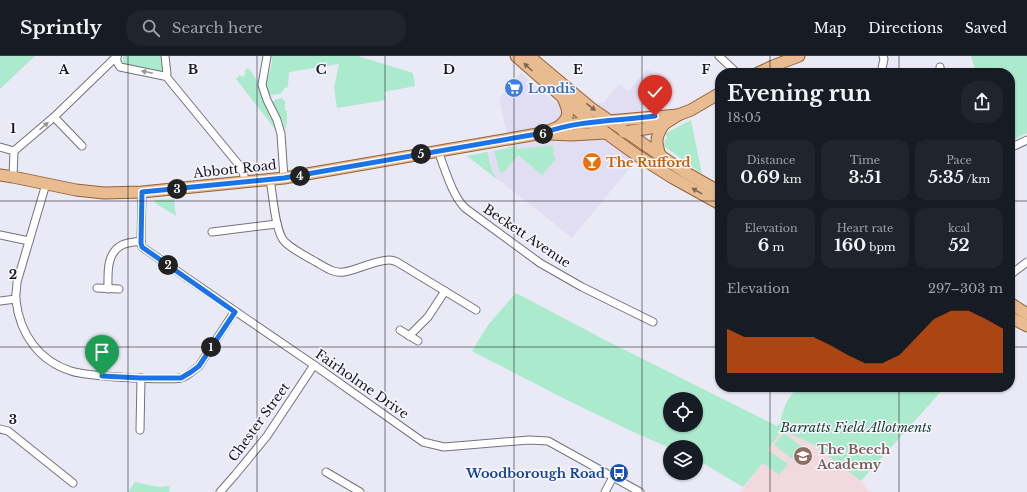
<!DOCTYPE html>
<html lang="en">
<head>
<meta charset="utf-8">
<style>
  :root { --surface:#171b24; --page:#20242c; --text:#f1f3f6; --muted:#9ea1a6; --line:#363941; --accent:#ea580c }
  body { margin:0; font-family:"Libre Baskerville",serif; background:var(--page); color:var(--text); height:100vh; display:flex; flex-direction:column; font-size:15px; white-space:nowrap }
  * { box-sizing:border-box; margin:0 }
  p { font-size:13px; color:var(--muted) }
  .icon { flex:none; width:22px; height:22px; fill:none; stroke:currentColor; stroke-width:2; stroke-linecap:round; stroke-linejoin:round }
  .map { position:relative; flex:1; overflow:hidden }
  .sheet { position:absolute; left:715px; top:12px; width:300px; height:324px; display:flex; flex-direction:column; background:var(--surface); border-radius:16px; box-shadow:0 1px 3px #0004 }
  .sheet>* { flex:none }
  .tools { position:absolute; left:663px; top:336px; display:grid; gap:8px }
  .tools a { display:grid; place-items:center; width:40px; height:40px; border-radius:50%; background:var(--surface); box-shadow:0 1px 3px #0004; font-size:20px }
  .pin { position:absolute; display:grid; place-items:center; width:34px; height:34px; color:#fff; margin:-41px -17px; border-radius:50% 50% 50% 0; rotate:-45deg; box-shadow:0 0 4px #0007 }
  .pin .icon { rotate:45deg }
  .km { position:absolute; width:20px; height:20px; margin:-10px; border-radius:50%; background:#222; color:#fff; font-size:11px; line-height:20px; text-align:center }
  .round { display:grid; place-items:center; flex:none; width:42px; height:42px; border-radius:16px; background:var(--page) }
  .summary { display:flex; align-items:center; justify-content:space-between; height:68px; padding:0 12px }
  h1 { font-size:22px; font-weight:800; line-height:30px }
  .figures { display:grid; grid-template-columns:repeat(3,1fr); gap:6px; height:68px; padding:4px 12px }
  .figures div { display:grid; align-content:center; border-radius:10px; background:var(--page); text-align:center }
  .figures b { font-size:17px; font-weight:800 }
  .figures small { font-size:11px; font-weight:400 }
  .figures p { font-size:11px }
  .chart { height:112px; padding:8px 12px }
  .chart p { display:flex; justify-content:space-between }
  .chart svg { width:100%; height:72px; margin-top:4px; fill:var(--accent); opacity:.7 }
  header { display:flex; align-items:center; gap:24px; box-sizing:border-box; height:56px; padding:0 20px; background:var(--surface); border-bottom:1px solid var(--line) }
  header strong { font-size:19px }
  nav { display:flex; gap:22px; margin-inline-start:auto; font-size:14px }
  .search { width:280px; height:36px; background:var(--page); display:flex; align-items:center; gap:10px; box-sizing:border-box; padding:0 14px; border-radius:16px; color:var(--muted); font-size:15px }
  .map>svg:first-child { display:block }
  .built { fill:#e1def3 }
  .education { fill:#f2d9e0 }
  .green { fill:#aceace; fill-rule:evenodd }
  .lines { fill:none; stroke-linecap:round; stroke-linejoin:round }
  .minor-casing { stroke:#73727e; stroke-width:9 }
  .primary-casing { stroke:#956338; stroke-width:13 }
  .minor { stroke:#fff; stroke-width:7 }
  .primary { stroke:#e8bb91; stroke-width:11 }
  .oneway { fill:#806856 }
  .oneway2 { fill:#979698 }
  .route-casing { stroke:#fff; stroke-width:8 }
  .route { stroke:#1a73e8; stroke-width:5 }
  .grid { fill:none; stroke:#17161b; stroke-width:1; stroke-opacity:0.55 }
  .labels { text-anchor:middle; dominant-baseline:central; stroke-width:3; stroke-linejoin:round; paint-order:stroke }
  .shop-label { font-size:13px; font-weight:bold; fill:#366cbe; stroke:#f7f7ff; text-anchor:start }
  .food-label { font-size:13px; font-weight:bold; fill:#c56008; stroke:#f7f7ff; text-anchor:start }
  .street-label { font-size:13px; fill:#17161b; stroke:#f7f7ff }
  .park-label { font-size:13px; font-style:italic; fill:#13392a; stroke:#f7f7ff }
  .education-label { font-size:13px; font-weight:bold; fill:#785e54; stroke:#f7f7ff; text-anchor:start }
  .transit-label { font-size:13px; font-weight:bold; fill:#164399; stroke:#f7f7ff; text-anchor:end }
  .grid-label { font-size:13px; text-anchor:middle; font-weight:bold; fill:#17161b; stroke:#f7f7ff; stroke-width:3; stroke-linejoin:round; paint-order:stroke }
</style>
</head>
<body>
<header>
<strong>Sprintly</strong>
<div class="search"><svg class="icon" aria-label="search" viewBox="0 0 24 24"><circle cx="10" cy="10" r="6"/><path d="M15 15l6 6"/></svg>Search here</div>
<nav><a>Map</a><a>Directions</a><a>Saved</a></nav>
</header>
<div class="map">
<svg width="1027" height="436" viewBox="0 0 1027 436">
  <rect width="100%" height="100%" fill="#eae9f6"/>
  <path class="built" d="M 647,13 L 653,18 L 641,31 L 661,51 L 634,107 L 572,182 L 530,148 L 467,100 L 508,92 L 506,73 L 499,42 L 521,17 L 554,46 L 603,47 L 619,28 L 628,35 Z"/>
  <path class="education" d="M 782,374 L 812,388 L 861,425 L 870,436 L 740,436 L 763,407 L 787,407 L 768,394 Z"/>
  <g class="green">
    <path d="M 0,0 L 35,0 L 0,33 Z"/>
    <path d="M 124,0 L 162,0 L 163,15 L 161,17 L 124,9 L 123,1 Z"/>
    <path d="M 272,0 L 358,0 L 413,17 L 415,30 L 384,36 L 386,44 L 337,52 L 334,32 L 339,8 L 289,16 L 288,31 L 285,32 L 280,38 L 270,39 L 268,38 C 263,22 273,15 272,0 Z"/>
    <path d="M 971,0 L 1027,0 L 1027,77 L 1010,86 L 1010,17 L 976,17 Z"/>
    <path d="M 248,12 C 257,21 259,32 264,42 C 270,55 274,64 278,77 L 236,23 L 240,19 L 242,21 L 246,18 L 244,15 Z"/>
    <path d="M 282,42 L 285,45 L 285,55 L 287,55 L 287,67 L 285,74 L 283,66 L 272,47 L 275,44 Z"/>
    <path d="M 691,64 L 702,118 L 664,90 L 665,84 L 667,83 L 667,80 L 666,80 L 666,77 Z"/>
    <path d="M 553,89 L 554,101 L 556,103 L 542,119 L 518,99 L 504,116 L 501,117 L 499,114 L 494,95 L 517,90 L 517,93 Z"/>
    <path d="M 487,96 L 492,115 L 498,124 L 467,100 Z"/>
    <path d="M 174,143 L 176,160 L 155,147 L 155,144 Z"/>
    <path d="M 516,237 L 605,284 L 777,370 L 780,368 C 783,351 787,343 798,331 L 945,331 L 861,425 L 812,388 L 782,374 L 768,394 L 788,408 L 779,419 L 763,407 L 743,431 L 696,403 L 696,391 L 670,391 L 670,392 C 602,363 537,329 472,295 L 488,269 ZM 670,343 L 696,343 L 696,369 L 670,369 Z"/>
    <path d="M 784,377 L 809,396 L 799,408 L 774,389 Z"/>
    <path d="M 135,426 L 158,431 L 170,430 L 169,436 L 128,436 Z"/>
  </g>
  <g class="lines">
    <defs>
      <g id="minor">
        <path d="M 267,0 L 262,29 L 267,44 L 277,64 L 281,78 L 284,122"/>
        <path d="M 719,0 L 737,17"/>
        <path d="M 117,1 L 117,6 L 120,11 L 164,20 L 167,18 L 165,0"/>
        <path d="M 940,11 L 941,17"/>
        <path d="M 881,17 L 884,3 L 883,0"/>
        <path d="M 165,19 L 239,109 L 243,116 L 246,127"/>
        <path d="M 54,61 L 82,90"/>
        <path d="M 0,91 L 14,95 L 13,121"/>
        <path d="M 1010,92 L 1027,84"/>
        <path d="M 14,95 L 54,61 L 117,0"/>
        <path d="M 438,95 C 445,113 452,139 465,152 L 540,207 L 582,231 L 653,266"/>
        <path d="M 270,124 C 273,138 275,177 285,186 C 292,193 307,201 316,206 C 325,211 334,218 344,216 C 358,214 375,204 389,204 C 391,204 395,205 397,206 L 476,254"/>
        <path d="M 46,128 L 17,226 C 17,232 15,239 16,245 C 20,278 39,305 71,315 C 76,317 81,317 86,318 C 101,320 117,321 132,322 C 144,322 170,324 181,322 C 188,320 193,314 199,310 L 235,255"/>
        <path d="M 142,136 L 141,187 L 142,191 L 235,255 L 314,309 L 423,386 L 444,391 L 529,384 L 548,385 L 640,436"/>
        <path d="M 212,176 L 277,168"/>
        <path d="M 0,179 L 29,185"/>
        <path d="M 1010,219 L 1027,206"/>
        <path d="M 97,232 L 119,233"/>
        <path d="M 108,233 C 108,218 106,197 122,189 C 128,186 135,186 141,185"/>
        <path d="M 0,245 L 16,243"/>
        <path d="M 400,274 L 418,285"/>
        <path d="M 409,280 L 428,261 L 445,235"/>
        <path d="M 0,373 L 8,375 L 73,427"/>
        <path d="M 140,374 L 141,322"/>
        <path d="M 326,416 L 360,436"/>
        <path d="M 220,436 L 235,419 L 267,380 L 314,309"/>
        <path d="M 605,436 L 613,421"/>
      </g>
      <g id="primary">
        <path d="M 516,0 L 591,66 L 635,98 L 673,122 L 720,148"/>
        <path d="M 529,0 L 591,52 L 683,115 L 720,136"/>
        <path d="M 758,17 L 773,10 L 799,0"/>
        <path d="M 557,72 C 570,62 570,57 563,42"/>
        <path d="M 624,76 L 651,72 L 664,68 L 678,59 L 691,54 L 720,37"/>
        <path d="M 550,78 L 571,79 L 606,77"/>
        <path d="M 660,99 C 655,85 656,80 664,68"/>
        <path d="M 0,119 L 13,121 L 76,134 L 104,137 L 142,136 L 284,122 L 543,77 L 556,72 L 574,68 L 678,59"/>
        <path d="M 1010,247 L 1027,258"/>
        <path d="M 1010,261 L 1027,270"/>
      </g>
    </defs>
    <use href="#minor" class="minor-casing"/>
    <use href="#primary" class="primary-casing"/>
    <use href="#minor" class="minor"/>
    <use href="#primary" class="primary"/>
  </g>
  <defs><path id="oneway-solid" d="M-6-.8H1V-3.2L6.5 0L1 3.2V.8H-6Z"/></defs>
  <g class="oneway">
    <use href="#oneway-solid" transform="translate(528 11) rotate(-138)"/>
    <use href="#oneway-solid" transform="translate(591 51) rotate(38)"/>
    <use href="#oneway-solid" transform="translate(697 135) rotate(-151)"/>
  </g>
  <g class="oneway2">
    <use href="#oneway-solid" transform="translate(147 16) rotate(-168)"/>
    <use href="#oneway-solid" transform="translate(44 70) rotate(-41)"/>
  </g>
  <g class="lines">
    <defs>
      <path id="route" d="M 102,320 L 141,322 L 181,322 L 191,316 L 199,310 L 235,256 L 142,191 L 141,187 L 142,136 L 284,122 L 543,77 C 579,64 617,65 655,60"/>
    </defs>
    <use href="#route" class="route-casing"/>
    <use href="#route" class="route"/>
  </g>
  <path class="grid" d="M 128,0 L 128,436M 257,0 L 257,436M 385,0 L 385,436M 514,0 L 514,436M 642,0 L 642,436M 770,0 L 770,17M 899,0 L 899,17M 0,145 L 720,145M 1010,145 L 1027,145M 0,291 L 720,291M 1010,291 L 1027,291M 770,331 L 770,436M 899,331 L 899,436"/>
  <defs>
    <symbol id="supermarket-disc" viewBox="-11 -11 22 22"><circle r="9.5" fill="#3f7fe0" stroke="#f7f7ff"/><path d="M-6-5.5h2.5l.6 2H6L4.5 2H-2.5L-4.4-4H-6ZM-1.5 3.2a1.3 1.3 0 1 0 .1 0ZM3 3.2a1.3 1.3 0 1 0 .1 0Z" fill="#fff"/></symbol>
    <symbol id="bar-disc" viewBox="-11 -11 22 22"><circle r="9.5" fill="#e8710a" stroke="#f7f7ff"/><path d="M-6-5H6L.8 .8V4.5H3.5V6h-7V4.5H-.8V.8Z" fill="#fff"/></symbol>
    <symbol id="school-disc" viewBox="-11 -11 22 22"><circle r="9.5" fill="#8d6e63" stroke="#f7f7ff"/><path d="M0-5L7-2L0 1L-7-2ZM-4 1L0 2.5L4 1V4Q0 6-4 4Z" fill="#fff"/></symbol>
    <symbol id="bus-disc" viewBox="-11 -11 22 22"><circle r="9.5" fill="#1a4fb4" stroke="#f7f7ff"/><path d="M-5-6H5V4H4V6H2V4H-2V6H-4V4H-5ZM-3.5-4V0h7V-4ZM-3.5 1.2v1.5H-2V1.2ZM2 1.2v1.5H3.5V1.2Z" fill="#fff"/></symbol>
  </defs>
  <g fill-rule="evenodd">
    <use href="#supermarket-disc" x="503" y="21" width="22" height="22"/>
    <use href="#bar-disc" x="581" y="95" width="22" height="22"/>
    <use href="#school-disc" x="792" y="389" width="22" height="22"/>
    <use href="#bus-disc" x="608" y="406" width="22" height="22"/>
  </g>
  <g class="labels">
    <g class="shop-label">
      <text x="528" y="32">Londis</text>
    </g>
    <g class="food-label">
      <text x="606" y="106">The Rufford</text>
    </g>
    <g class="street-label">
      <text transform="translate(235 113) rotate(-6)">Abbott Road</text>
      <text transform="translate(527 180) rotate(34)">Beckett Avenue</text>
      <text transform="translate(362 328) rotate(35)">Fairholme Drive</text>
      <text transform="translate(259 366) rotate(-54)">Chester Street</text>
    </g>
    <g class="park-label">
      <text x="856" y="371">Barratts Field Allotments</text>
    </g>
    <g class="education-label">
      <text x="817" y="393">The Beech<tspan x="817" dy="15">Academy</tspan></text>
    </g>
    <g class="transit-label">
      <text x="605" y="417">Woodborough Road</text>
    </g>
  </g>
  <g class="grid-label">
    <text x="64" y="18">A</text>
    <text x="193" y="18">B</text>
    <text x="321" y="18">C</text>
    <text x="449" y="18">D</text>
    <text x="578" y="18">E</text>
    <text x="706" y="18">F</text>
    <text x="13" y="77">1</text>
    <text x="13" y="223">2</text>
    <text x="13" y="368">3</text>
  </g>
</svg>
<div class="tools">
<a><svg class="icon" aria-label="locate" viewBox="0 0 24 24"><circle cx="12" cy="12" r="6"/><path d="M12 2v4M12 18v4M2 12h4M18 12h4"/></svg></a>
<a><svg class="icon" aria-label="layers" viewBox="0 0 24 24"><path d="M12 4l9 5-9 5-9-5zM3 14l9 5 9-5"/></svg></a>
</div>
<div class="pin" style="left:102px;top:320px;background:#1e9e55"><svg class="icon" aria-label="arrive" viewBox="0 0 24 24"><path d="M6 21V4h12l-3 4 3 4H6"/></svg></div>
<div class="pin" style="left:655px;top:60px;background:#d93025"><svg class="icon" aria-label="check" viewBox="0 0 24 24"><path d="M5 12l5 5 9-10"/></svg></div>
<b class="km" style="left:211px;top:291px">1</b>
<b class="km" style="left:168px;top:209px">2</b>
<b class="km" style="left:177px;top:133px">3</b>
<b class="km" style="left:300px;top:120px">4</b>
<b class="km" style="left:421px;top:98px">5</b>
<b class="km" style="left:543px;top:78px">6</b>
<section class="sheet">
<div class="summary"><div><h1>Evening run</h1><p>18:05</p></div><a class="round"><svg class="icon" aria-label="share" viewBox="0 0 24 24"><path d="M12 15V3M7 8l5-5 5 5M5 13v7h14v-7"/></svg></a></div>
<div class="figures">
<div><p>Distance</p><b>0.69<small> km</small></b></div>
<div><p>Time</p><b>3:51</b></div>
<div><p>Pace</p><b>5:35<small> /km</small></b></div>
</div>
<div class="figures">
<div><p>Elevation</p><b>6<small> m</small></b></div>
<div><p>Heart rate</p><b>160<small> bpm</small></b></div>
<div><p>kcal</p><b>52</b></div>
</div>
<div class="chart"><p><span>Elevation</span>297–303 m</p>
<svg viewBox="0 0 160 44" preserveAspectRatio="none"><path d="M0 44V17L10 22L20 22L30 22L40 22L50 22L60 27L70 33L80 38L90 38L100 33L110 22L120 11L130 6L140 6L150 11L160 17V44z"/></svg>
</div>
</section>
</div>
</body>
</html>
